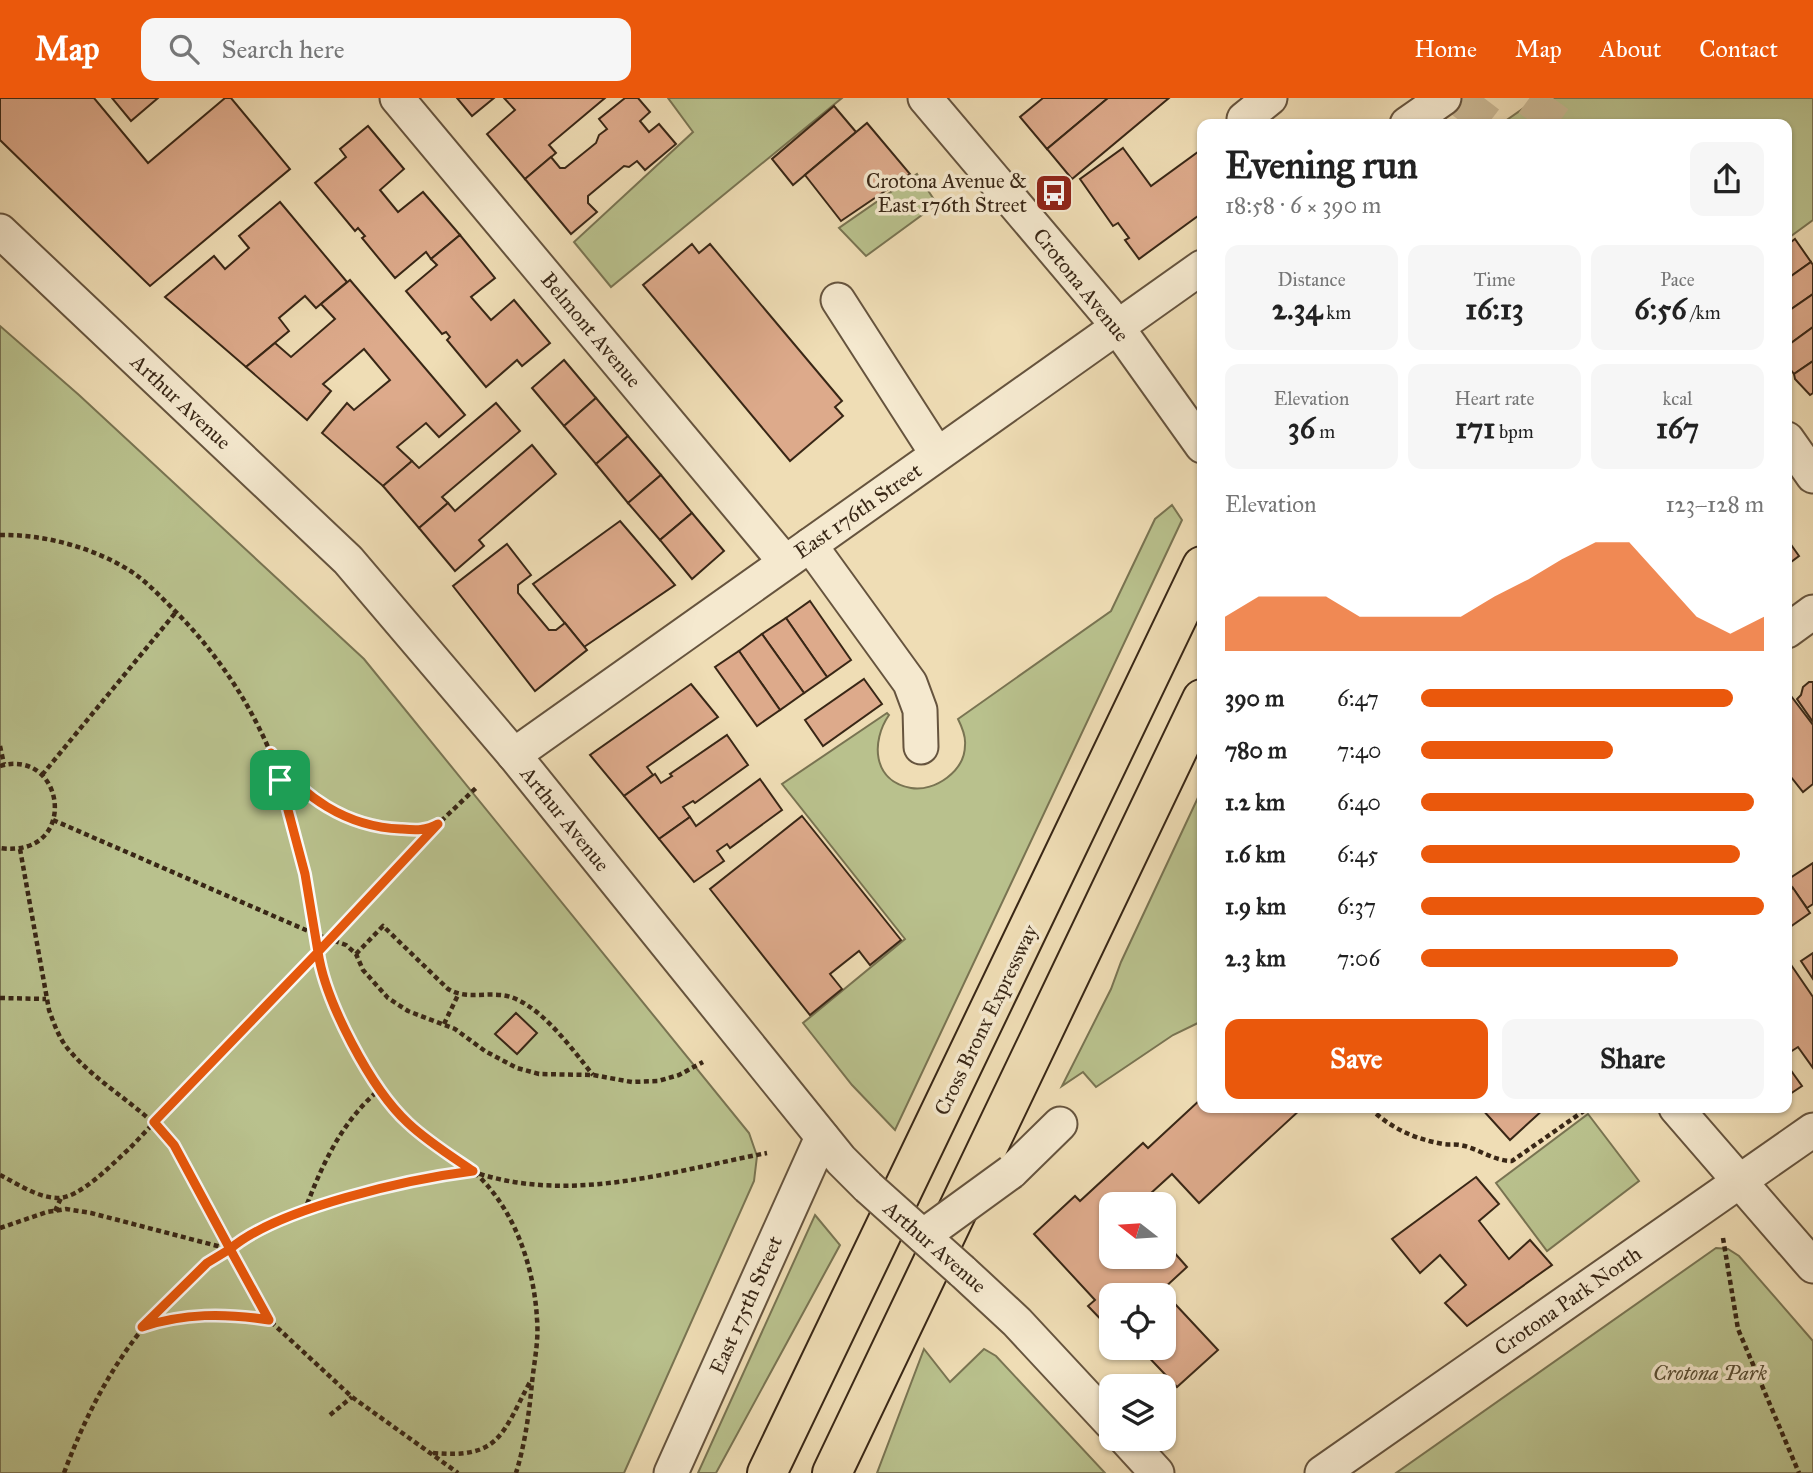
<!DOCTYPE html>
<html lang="en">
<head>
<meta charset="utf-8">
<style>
  :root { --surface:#fff; --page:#f6f6f6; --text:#222; --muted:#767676; --accent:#ea580c }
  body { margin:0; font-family:"IM FELL Great Primer",serif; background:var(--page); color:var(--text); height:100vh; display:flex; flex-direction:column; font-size:26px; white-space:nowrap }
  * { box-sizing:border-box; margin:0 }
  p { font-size:23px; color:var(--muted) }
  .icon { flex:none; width:38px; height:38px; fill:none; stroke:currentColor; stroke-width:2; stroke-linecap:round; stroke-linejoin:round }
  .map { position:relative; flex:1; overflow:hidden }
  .sheet { position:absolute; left:1197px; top:21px; width:595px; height:994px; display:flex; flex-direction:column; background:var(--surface); border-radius:14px; box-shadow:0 2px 5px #0004 }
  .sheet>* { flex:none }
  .needle { width:46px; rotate:287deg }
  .fabs { position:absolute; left:1099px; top:1094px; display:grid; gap:14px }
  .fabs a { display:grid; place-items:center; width:77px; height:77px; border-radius:14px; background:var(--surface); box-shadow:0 2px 5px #0004; font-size:35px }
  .pin { position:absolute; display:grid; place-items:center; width:60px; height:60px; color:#fff; margin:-30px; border-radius:14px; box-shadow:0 4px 10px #0006 }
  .round { display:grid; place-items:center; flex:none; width:74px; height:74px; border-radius:14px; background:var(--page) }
  .headline { display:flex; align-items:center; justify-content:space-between; height:119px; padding:0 28px }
  h1 { font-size:38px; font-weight:800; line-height:52px }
  .metrics { display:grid; grid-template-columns:repeat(3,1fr); gap:10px; height:119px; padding:7px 28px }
  .metrics div { display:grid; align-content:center; border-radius:14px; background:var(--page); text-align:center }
  .metrics b { font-size:30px; font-weight:800 }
  .metrics small { font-size:19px; font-weight:400 }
  .metrics p { font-size:19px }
  .chart { height:196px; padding:14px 28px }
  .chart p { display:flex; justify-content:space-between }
  .chart svg { width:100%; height:126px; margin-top:7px; fill:var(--accent); opacity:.7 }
  .action { display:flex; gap:14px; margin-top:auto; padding:14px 28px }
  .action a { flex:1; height:80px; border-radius:14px; background:var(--accent); color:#fff; font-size:28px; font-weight:800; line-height:80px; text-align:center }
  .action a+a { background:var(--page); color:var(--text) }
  ul { padding:0 28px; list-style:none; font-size:23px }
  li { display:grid; grid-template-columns:112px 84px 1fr; align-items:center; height:52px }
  li i { height:18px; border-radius:9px; background:var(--accent) }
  header { display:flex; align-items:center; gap:42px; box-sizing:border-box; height:98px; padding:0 35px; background:var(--accent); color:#fff }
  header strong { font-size:33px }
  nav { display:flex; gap:38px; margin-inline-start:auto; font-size:24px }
  .search { width:490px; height:63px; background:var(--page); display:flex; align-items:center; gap:18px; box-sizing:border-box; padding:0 24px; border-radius:14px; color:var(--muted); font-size:26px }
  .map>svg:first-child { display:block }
  .green { fill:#b9c18d; stroke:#797452; stroke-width:2 }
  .building { fill:#ddaa8b; stroke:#392716; stroke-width:2 }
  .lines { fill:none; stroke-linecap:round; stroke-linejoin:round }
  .highway-tunnel { stroke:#cbb995; stroke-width:38; stroke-dasharray:38 19; stroke-linecap:butt }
  .minor-casing { stroke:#66543e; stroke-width:37 }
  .highway-casing { stroke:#392716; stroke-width:42 }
  .path { stroke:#392716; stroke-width:4.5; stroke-dasharray:5 3.5; stroke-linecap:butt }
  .minor { stroke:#f5e9cf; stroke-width:33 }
  .highway { stroke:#efddb5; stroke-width:38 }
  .minor-bridge-casing { stroke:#66543e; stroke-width:37; stroke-linecap:butt }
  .minor-bridge { stroke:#f5e9cf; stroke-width:33 }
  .route-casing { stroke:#fff; stroke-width:14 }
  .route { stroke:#ea580c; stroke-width:9 }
  .labels { text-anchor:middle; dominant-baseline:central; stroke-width:7; stroke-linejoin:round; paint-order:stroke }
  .poi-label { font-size:21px; fill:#392716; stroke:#f5e9cf; text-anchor:end }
  .street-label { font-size:21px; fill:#392716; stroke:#f5e9cf }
  .park-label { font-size:21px; font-style:italic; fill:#594e34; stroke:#f5e9cf }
</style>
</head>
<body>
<header>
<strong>Map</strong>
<div class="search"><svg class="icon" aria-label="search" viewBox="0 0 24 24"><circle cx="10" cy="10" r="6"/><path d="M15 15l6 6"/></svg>Search here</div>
<nav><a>Home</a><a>Map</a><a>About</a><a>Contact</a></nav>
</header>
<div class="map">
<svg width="1813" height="1375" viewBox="0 0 1813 1375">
  <rect width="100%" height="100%" fill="#efddb5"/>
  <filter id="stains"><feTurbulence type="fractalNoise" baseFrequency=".00286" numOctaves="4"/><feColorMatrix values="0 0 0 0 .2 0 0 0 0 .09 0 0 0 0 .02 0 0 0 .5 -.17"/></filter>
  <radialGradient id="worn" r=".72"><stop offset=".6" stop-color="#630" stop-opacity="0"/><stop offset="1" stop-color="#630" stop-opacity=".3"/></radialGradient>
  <g class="green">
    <path d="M 668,0 L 842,0 L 611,189 L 574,144 L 693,34 Z"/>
    <path d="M 1538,0 L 1813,0 L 1813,122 L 1787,141 L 1787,26 L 1501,26 Z"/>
    <path d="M 917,76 L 937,106 L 866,158 L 839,130 Z"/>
    <path d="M 0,228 L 79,297 L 364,561 L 749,1035 L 757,1058 L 754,1083 L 624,1375 L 0,1375 Z"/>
    <path d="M 1172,407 L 1182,422 L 895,1032 L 852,987 L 803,925 L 905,841 L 782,686 L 887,615 L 889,617 C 871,643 872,683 911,690 C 935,694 965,673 965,647 C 966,638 962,629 958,621 L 1111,513 L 1155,421 Z"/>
    <path d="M 1202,691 L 1202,923 L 1173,937 L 1096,989 L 1083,974 L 1062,988 L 1111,891 L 1121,864 Z"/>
    <path d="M 1588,1016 L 1639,1083 L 1547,1153 L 1496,1085 Z"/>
    <path d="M 815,1117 L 840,1147 L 716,1375 L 698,1375 Z"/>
    <path d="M 1716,1150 L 1728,1151 L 1739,1158 L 1813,1243 L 1813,1375 L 1396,1375 Z"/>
    <path d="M 924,1251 L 950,1284 L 984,1251 L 996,1258 L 1105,1375 L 877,1375 Z"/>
  </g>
  <g class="building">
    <path d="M 0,0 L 94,0 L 148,65 L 225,0 L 231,0 L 290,71 L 150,188 L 0,42 Z"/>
    <path d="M 112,0 L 158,0 L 131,23 Z"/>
    <path d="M 457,0 L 494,0 L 472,18 Z"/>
    <path d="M 504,0 L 605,0 L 549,47 L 556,55 L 525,81 L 487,36 L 515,12 Z"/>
    <path d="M 625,0 L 638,0 L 650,14 L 640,23 L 649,34 L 659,26 L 676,46 L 645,72 L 637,63 L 629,69 L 624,68 L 588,98 L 588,105 L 597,114 L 571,136 L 525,81 L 551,59 L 560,70 L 565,70 L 596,45 L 599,37 L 607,31 L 599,21 Z"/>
    <path d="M 1043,0 L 1108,0 L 1047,51 L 1020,19 Z"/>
    <path d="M 1108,0 L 1169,0 L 1072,81 L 1047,51 Z"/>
    <path d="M 834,8 L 856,34 L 793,87 L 772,61 Z"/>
    <path d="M 867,25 L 910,76 L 841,123 L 805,77 Z"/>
    <path d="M 368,28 L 404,71 L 380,92 L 398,114 L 423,94 L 460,137 L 431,161 L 426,154 L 395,180 L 362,140 L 365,138 L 358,130 L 355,133 L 315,85 L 346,59 L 340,51 Z"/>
    <path d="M 1123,50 L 1151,88 L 1202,51 L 1202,115 L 1139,161 L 1125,142 L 1129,140 L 1118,125 L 1113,128 L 1080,81 Z"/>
    <path d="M 280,104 L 347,184 L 316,210 L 305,198 L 279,220 L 289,233 L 246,269 L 165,199 L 214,158 L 225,171 L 249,150 L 239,138 Z"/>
    <path d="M 460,137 L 495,180 L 471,199 L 491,222 L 514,202 L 550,245 L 522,268 L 517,262 L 486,289 L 447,242 L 450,239 L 446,234 L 442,236 L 406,193 L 437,167 L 431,161 Z"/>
    <path d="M 1795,141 L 1811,164 L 1787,181 L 1787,147 Z"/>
    <path d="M 692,146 L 699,155 L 710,146 L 842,303 L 835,309 L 843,318 L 790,363 L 643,187 Z"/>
    <path d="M 1811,164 L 1813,167 L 1813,196 L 1787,214 L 1787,181 Z"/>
    <path d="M 350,182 L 465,317 L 439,339 L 426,325 L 397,349 L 412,363 L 383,388 L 322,335 L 347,305 L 354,312 L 390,282 L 364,251 L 323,286 L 331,293 L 307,322 L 246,269 L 275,245 L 291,259 L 335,221 L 321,206 Z"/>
    <path d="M 1813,196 L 1813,229 L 1787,248 L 1787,214 Z"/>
    <path d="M 1813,229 L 1813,263 L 1794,276 L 1787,267 L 1787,248 Z"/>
    <path d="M 564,262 L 596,300 L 564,328 L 532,290 Z"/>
    <path d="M 1813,263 L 1813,295 L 1810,297 L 1795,281 L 1794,276 Z"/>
    <path d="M 596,300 L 628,338 L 596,366 L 564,328 Z"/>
    <path d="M 496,305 L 520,333 L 442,399 L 448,405 L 419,430 L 383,388 L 412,363 L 419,370 Z"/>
    <path d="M 628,338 L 661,377 L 628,405 L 596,366 Z"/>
    <path d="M 532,347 L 556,376 L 479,442 L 484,448 L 455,473 L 419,430 L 448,405 L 455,413 Z"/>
    <path d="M 661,377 L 692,415 L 660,442 L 628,405 Z"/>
    <path d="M 692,415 L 724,453 L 692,481 L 660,442 Z"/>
    <path d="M 620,423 L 675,487 L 584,549 L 533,486 Z"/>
    <path d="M 1787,441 L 1799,458 L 1787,467 Z"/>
    <path d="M 507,446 L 531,477 L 518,487 L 518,495 L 549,532 L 556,532 L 565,525 L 587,552 L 535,593 L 453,488 Z"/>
    <path d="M 810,503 L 851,562 L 827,579 L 786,520 Z"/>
    <path d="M 786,520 L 827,579 L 804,595 L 762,536 Z"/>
    <path d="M 762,536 L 804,595 L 780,612 L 739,553 Z"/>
    <path d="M 739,553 L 780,612 L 757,628 L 715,569 Z"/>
    <path d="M 864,581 L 882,606 L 823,648 L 805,622 Z"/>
    <path d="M 1809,584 L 1813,584 L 1813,624 L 1797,601 L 1801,597 L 1803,589 Z"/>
    <path d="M 691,586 L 718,619 L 647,669 L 653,677 L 624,698 L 590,657 Z"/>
    <path d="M 1788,594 L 1813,627 L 1813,686 L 1803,694 L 1787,674 Z"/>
    <path d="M 727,637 L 748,667 L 695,705 L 693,703 L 683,709 L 690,719 L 659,741 L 624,698 L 655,676 L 661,685 L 672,678 L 670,676 Z"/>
    <path d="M 760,681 L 782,712 L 730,750 L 727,746 L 717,753 L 724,763 L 694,784 L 659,741 L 690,719 L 696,728 Z"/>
    <path d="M 802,718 L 901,842 L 870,867 L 859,853 L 830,876 L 842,891 L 810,917 L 710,791 Z"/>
    <path d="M 1813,765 L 1813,806 L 1807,810 L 1787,782 Z"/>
    <path d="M 1793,790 L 1810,815 L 1787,831 L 1787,794 Z"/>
    <path d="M 1813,855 L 1813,881 L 1801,863 Z"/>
    <path d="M 1787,861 L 1813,899 L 1813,970 L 1798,949 L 1790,954 L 1787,949 Z"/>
    <path d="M 516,915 L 537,935 L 517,956 L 495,936 Z"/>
    <path d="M 1787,967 L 1802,988 L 1787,998 Z"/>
    <path d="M 1202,1000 L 1202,1010 L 1302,1010 L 1199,1105 L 1172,1076 L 1139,1106 L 1111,1106 L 1111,1132 L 1109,1134 L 1111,1137 L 1111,1158 L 1164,1158 L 1164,1143 L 1187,1169 L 1162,1192 L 1218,1252 L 1177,1289 L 1140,1250 L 1164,1250 L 1164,1197 L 1111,1197 L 1111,1232 L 1088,1208 L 1095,1202 L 1034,1136 L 1075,1098 L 1080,1103 L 1143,1045 L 1148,1050 Z"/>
    <path d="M 1481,1010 L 1545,1010 L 1510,1042 Z"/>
    <path d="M 1476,1079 L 1499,1106 L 1479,1123 L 1509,1161 L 1530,1142 L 1552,1167 L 1467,1228 L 1445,1205 L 1466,1187 L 1440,1157 L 1420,1175 L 1392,1141 Z"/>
  </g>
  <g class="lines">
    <g class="highway-tunnel">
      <path d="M 1464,26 L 1484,0"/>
      <path d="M 1534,26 L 1553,0"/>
    </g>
    <defs>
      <g id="minor">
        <path d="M 397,0 L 785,464"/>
        <path d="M 925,0 L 1107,215 L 1202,348"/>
        <path d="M 1248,26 L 1244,21 L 1270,0"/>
        <path d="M 1407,26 L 1444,0"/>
        <path d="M 0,133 L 348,462 L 514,657 L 841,1062 L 868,1089"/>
        <path d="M 838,202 L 937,356"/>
        <path d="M 1787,341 L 1813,378"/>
        <path d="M 810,447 L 910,585 L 920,612 L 921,649"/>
        <path d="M 1787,533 L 1813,514"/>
        <path d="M 514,657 L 1202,169"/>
        <path d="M 1676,1010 L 1813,1168"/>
        <path d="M 1011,1074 L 1060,1026"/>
        <path d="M 962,1173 L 1017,1224 L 1111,1325"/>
        <path d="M 1125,1340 L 1157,1375"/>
        <path d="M 671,1375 L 822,1039"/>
        <path d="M 1322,1375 L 1813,1032"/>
      </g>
      <g id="highway">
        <path d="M 767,1375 L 1202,468"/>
        <path d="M 832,1375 L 1202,601"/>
      </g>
    </defs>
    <use href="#minor" class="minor-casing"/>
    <use href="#highway" class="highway-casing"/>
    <g class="path">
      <path d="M 0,437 C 44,436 95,450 132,474 C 148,485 161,499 175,513 C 215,553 249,603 271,656 C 287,694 298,737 306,778 C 311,807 312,840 320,869 C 339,931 374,998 425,1039 C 440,1051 459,1069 477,1075 C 572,1106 673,1073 767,1055"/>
      <path d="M 0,648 L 4,666"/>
      <path d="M 275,662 C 312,715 366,731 428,732 L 434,728"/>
      <path d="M 0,668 C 66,649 80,761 0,750"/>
      <path d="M 42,677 L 176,514"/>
      <path d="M 53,722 L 315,836 L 346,847 L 356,856 L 363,872 L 388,900 L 408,913 L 455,931 L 485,953 L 517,970 L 539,976 L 593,977 L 632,984 L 658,983 L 679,977 L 703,964"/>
      <path d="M 20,751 L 49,912 C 54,926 59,940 68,951 C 99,988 144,1009 174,1047 L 269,1222 L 352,1299 L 458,1375"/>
      <path d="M 356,856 L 383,828 L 448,891 C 465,901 482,895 501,897 C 536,900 572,951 593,977"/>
      <path d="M 0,900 L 46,901"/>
      <path d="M 444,926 L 458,897"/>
      <path d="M 1370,1010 C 1390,1030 1415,1041 1443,1046 C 1449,1047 1454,1046 1460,1047 C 1478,1050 1493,1063 1512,1063 L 1588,1010"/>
      <path d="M 0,1077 C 18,1086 36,1099 57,1100 C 80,1101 114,1064 130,1050 L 438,726 L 478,688"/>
      <path d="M 55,1113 L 61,1100"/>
      <path d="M 304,1114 C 322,1067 341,1024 380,991"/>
      <path d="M 0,1130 L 47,1114 L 66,1111 L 91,1115 L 229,1151"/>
      <path d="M 1723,1140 L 1738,1231 L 1799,1375"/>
      <path d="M 145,1228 C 185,1214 227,1215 268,1222"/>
      <path d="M 330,1317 L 352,1299"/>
      <path d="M 433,1355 C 500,1361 502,1336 530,1284"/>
      <path d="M 64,1375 C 102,1273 153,1200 244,1139 C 265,1125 293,1118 318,1110 C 368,1094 420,1080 473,1073 C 514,1109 534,1168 537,1221 C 539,1243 534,1264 532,1285 C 529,1316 525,1346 516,1375"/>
    </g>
    <use href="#minor" class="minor"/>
    <use href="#highway" class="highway"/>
    <defs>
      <g id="minor-bridge">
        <path d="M 868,1089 L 962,1173"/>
        <path d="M 923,1138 L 1011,1074"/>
      </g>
    </defs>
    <use href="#minor-bridge" class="minor-bridge-casing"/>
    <use href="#minor-bridge" class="minor-bridge"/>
  </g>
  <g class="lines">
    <defs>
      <path id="route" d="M 280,682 L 305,776 L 318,854 L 154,1024 L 174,1047 L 230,1151 L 207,1165 L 142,1229 C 184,1215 225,1215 269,1222 L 230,1151 C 278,1110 409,1081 473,1073 C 451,1058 427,1043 408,1025 C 371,991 325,903 318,854 L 438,726 C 426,733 415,732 401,731 C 347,729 301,699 271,655 L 280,682"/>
    </defs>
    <use href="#route" class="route-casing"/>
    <use href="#route" class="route"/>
  </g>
  <defs>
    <symbol id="bus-square" viewBox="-11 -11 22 22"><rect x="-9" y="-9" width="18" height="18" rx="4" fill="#8f2418" stroke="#f5e9cf"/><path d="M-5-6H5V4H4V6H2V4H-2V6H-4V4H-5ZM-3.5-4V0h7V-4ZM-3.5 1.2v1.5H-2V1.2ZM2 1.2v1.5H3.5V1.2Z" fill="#fff"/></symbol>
  </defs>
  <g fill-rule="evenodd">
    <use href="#bus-square" x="1032" y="73" width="44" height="44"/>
  </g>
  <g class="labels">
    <g class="poi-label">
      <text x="1027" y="83">Crotona Avenue &amp;<tspan x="1027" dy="24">East 176th Street</tspan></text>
    </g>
    <g class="street-label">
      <text transform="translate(1081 187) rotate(51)">Crotona Avenue</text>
      <text transform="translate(591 232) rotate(50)">Belmont Avenue</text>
      <text transform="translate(181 304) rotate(43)">Arthur Avenue</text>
      <text transform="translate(858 413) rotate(-35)">East 176th Street</text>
      <text transform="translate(565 721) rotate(51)">Arthur Avenue</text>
      <text transform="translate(986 922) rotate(-64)">Cross Bronx Expressway</text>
      <text transform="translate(935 1149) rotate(41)">Arthur Avenue</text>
      <text transform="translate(1568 1203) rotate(-35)">Crotona Park North</text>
      <text transform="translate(746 1207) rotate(-66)">East 175th Street</text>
    </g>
    <g class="park-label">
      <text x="1710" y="1275">Crotona Park</text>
    </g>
  </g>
  <rect width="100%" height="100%" filter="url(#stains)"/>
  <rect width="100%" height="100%" fill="url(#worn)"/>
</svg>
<div class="fabs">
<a><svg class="needle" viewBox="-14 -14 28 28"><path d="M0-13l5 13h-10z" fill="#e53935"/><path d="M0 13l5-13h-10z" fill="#767676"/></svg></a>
<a><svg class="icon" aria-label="locate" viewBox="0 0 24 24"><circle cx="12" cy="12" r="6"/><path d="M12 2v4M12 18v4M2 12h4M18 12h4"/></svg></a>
<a><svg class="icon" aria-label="layers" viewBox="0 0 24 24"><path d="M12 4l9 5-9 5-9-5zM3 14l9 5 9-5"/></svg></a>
</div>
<div class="pin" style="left:280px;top:682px;background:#1e9e55"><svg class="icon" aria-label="arrive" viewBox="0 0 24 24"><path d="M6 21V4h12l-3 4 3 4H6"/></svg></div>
<section class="sheet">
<div class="headline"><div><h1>Evening run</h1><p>18:58 · 6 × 390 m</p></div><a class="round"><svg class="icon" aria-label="share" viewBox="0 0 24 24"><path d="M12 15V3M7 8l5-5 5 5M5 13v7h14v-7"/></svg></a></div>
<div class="metrics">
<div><p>Distance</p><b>2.34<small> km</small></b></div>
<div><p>Time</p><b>16:13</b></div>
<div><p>Pace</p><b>6:56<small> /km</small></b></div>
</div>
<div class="metrics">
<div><p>Elevation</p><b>36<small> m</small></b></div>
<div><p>Heart rate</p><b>171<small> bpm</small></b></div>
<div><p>kcal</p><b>167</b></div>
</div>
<div class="chart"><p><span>Elevation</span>123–128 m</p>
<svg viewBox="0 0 160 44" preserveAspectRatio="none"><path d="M0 44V32L10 25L20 25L30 25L40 32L50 32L60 32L70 32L80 25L90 19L100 12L110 6L120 6L130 19L140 32L150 38L160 32V44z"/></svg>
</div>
<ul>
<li><b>390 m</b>6:47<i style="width:91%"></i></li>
<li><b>780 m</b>7:40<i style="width:56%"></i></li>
<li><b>1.2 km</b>6:40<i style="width:97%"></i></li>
<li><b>1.6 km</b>6:45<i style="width:93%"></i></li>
<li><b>1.9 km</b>6:37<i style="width:100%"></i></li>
<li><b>2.3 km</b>7:06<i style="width:75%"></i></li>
</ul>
<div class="action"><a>Save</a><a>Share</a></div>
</section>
</div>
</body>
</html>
